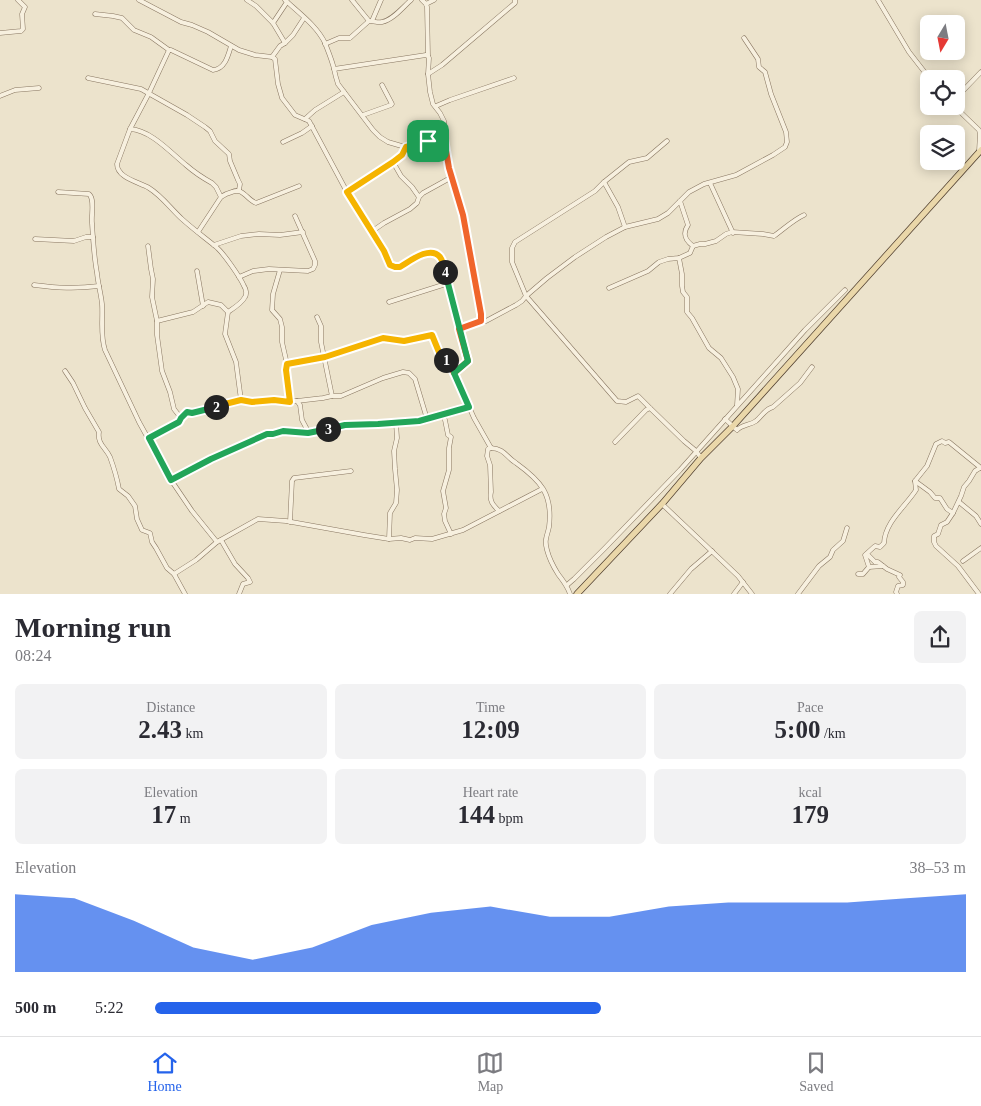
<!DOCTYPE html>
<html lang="en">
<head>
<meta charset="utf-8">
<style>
  :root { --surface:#fff; --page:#f2f2f3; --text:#2b2b33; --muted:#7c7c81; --line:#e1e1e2; --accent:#2563eb }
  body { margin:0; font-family:Georgia,serif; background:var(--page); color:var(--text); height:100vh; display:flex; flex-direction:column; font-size:19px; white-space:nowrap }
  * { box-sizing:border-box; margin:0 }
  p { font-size:16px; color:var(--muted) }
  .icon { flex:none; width:28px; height:28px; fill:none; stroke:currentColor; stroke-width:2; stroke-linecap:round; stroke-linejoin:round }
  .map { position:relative; height:594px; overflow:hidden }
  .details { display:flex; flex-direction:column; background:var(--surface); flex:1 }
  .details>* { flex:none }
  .needle { width:32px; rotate:190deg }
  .fabs { position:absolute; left:920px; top:15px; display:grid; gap:10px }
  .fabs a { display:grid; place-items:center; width:45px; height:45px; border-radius:8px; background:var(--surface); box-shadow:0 2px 12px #0003; font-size:25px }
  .pin { position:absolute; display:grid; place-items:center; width:42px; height:42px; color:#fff; margin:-21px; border-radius:10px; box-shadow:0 2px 8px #0006 }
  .km { position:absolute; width:25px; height:25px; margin:-12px; border-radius:50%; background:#222; color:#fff; font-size:14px; line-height:25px; text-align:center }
  .round { display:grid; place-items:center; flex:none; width:52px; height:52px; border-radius:8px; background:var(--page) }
  .headline { display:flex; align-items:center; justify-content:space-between; height:85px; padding:0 15px }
  h1 { font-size:28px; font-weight:600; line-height:38px }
  .stats { display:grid; grid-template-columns:repeat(3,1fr); gap:8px; height:85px; padding:5px 15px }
  .stats div { display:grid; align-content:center; border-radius:8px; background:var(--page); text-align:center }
  .stats b { font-size:25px; font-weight:600 }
  .stats small { font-size:14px; font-weight:400 }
  .stats p { font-size:14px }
  .chart { height:140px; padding:10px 15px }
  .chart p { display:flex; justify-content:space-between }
  .chart svg { width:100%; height:90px; margin-top:5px; fill:var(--accent); opacity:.7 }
  ul { padding:0 15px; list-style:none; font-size:16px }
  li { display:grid; grid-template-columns:80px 60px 1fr; align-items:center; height:38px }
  li i { height:12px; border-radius:6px; background:var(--accent) }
  .menu { display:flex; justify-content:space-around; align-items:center; height:70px; border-top:1px solid var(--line); background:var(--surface); font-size:14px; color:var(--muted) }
  .menu a { display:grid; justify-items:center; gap:2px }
  .menu .active { color:var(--accent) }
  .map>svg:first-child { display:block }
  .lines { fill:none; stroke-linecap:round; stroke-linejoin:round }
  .street-casing { stroke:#887661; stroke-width:5 }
  .primary-casing { stroke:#564535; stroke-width:7 }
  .street { stroke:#f7f0df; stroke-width:4 }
  .primary { stroke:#ead7a9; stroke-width:5.5 }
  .split-1-casing { stroke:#fff; stroke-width:10 }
  .split-2-casing { stroke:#fff; stroke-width:10 }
  .split-3-casing { stroke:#fff; stroke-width:10 }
  .split-4-casing { stroke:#fff; stroke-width:10 }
  .split-5-casing { stroke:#fff; stroke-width:10 }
  .split-1 { stroke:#f0652b; stroke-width:6 }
  .split-2 { stroke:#f5b400; stroke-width:6 }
  .split-3 { stroke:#22a559; stroke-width:6 }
  .split-4 { stroke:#22a559; stroke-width:6 }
  .split-5 { stroke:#f5b400; stroke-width:6 }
</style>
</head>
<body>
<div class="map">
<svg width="981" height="594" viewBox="0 0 981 594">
  <rect width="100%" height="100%" fill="#ece3cc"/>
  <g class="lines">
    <defs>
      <g id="street">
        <path d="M 139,0 L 181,22 L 192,25 L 208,32 L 239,50 L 255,55 L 272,57 L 275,59 L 278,84 L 282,98 L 295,115 L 309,121 L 347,192 L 384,251 L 390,265 L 395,267 L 400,267 C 413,260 428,246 441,258 L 468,361 L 454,373"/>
        <path d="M 247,0 L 256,6 L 273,23 L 285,43"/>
        <path d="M 285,0 C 299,13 317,26 325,43 C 328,51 332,60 334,69 C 335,74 336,78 338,84 L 373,130 L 380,137 L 388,142 L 405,147 L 428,141 L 444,139"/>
        <path d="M 352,0 L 369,21"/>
        <path d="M 422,0 L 426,4 L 427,7 L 428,56"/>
        <path d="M 878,0 L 909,52 L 930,79"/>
        <path d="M 426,4 L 434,0"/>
        <path d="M 95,14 L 113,16 L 122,18 L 134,30 L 151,37 L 169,50"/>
        <path d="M 372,21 L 381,0"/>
        <path d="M 273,23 L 287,2"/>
        <path d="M 0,33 L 21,31 L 23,29 L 22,14 L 25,7 L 18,0"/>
        <path d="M 325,44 L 339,38 L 350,38 L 369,21 C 373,21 378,23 382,22 C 393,20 403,7 411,0"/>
        <path d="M 231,46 C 228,56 225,69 213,70 L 171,50 L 169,50 L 149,93 L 130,129 L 117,164 C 117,178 139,182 149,188 C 162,196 171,209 182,219 C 193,229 204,237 215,246 C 223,252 240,277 244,286 C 246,289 247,294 245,297 C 242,303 234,308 228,312 L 225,334 L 236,362 L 241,400"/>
        <path d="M 272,57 L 280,46 L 285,43 L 293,35 L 304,18"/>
        <path d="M 334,69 L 426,55 L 428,56 L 429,58 L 428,74 L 430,92 L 433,104 L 440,113 L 444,121 L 445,130 L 444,139 L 447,158 L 463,215 L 477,288 L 481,321"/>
        <path d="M 428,74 L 442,65 L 515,3 L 515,0"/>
        <path d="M 88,78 L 141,89 L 187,115 L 205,127 L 210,131 L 215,141 L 229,154 L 230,161 L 238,180 L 240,184 L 239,190"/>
        <path d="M 0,96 L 15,90 L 39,88"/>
        <path d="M 956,98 L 981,72"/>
        <path d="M 436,106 L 450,100 L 514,78"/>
        <path d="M 954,106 L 979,130 L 980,134 L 979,151"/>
        <path d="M 363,115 L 391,105 L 392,104 L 382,85"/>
        <path d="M 305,119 L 315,110 L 344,92"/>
        <path d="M 130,129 C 151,130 171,153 186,165 C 194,172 203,178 212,183 L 216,187 L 221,197"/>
        <path d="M 283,142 L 302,133 L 312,126"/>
        <path d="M 393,162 L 401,176 L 412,187 L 419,197"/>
        <path d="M 604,182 L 618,207 L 625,227"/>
        <path d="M 710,183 L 733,233"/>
        <path d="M 58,192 L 89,194 C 95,199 91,215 92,223 C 93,240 94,257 97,273 C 98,284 101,294 102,304 C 103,320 100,335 105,350 L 139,422 L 171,480 L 192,511 L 217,542"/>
        <path d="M 347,192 L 393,162 L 402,155 L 405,147"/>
        <path d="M 198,232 L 221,197 C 224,195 228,193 232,192 C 243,187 247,200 256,203 L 299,186"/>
        <path d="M 371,232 L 384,223 L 410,209 L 417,203 L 419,197 L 423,193 L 452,177"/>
        <path d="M 35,239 L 74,241 L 86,237 L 93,237"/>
        <path d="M 214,245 L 241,236 L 259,234 L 280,235 L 303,232"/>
        <path d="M 148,246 L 151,269 L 153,279 L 152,297 L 157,321 L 157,335 L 162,371 L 170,392 L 174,409 L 181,418"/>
        <path d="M 693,246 L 700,244 L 705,244 L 716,241 L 726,234 L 732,232 L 763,234 L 774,236 C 784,229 793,220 804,215"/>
        <path d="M 679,258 L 682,274 L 682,286 L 683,292 L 687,297 L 687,312 L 692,318 L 709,348 L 721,358 L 733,377 L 738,389 L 737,405"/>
        <path d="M 280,270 L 273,294 L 272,310 L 280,319 L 282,327 L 282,342 L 287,364"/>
        <path d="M 197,271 L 203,306"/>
        <path d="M 239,277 L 253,271 L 269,269 L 308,271 L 313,269 L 315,265 L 315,261 L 295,216"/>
        <path d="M 34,285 C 58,288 75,289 99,286"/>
        <path d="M 609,288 L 648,271 L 659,262 L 668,259 L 679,258 L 690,253 L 693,246 C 685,240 682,234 688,225 L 680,201"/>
        <path d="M 389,302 L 449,283"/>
        <path d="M 317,317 L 321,326 L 321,342 L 332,396"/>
        <path d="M 157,321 L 193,312 L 208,302 L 221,305 L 228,312"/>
        <path d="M 459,329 L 476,323 L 486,321 L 516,305 L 522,301 L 526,296 L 547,278 L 575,257 L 606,237 L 625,227 L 658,219 L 668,213 L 689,192 L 704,184 L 736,175 L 773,155 L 785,147 L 787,142 L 786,132 L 771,94 L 765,72 L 759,67 L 758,59 L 744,38"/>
        <path d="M 65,371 L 73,383 L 85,408 L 99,432 C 97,444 106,448 110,457 C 114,468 117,478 119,489 L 128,496 L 135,506 L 137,519 L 142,530 L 150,533 L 152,542 L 156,548 L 167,568 L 174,574 L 185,594"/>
        <path d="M 297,401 L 300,405 L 302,420 L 309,433"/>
        <path d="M 290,402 L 286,370 L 287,364 L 290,363 L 325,357 L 383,338 L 404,341 L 432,335 L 441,357 L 446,360 L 454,373 L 474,418 L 491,448"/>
        <path d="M 650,408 L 638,396 L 626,402 L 617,401 L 526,296 L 512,262 L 512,248 L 515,242 L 595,191 L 604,182 L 629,162 L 647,158 L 667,141"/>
        <path d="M 442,414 L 445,420 L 448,435 L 451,437 L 449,448 L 449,470 L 443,491 L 446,508 L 444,514 L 445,521 L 451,534"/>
        <path d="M 725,419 L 737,430 C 742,425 750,425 756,421 C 762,416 765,409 773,407 L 800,383 L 812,367"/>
        <path d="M 149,439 L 179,422 L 181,418 L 187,412 L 192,413 L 213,408 L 225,404 L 241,400 L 252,402 L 274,400 L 297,401 L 323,398 L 332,396 L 341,396 L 383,378 L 403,372 L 409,373 L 415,379 L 427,419"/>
        <path d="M 615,442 L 646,410 L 650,408 L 684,441 L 696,451 L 701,458"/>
        <path d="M 491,448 C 505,449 505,456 516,463 C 541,481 553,494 549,527 C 547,537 544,539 547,550 C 549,558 553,566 558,574 C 563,581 567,585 570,594"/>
        <path d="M 491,448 L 488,449 L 487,456 L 490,465 L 491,492 C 489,501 493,505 499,511"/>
        <path d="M 171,480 L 211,459 L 267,434 L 273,434 L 283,431 L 309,433 L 319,432 L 345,425 L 378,424 L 419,421 L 469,407"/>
        <path d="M 915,481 L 930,492 L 935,498 L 940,498 L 947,509 L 953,513"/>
        <path d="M 959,502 L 976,516 L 981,524"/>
        <path d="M 662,504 L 738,576 L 752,594"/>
        <path d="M 290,522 L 292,481 L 294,478 L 351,471"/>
        <path d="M 389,539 L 390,513 L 396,503 L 397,490 L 395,469 L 394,451 L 397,438 L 396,423"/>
        <path d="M 221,540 L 235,564 L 248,578 L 250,582 L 243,584 L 239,594"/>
        <path d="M 867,554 L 875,562 L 878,562 L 887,569 L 900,575 L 899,577 L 903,582 L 903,585 L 898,586 L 896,592 L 897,594"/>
        <path d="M 963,561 L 981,548"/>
        <path d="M 869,567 L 883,566"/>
        <path d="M 174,574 L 196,560 L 217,542 L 258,519 L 286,521 L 364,535 L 389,539 L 401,538 L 410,540 L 415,538 L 432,539 L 463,530 L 542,489"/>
        <path d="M 858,574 L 863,574 L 869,567 L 865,555 L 875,546 L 880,547 L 884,543 C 885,522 905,507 916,490 L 915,481 L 927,466 L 936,444 L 942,441 L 945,443 L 949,442 L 981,468"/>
        <path d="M 567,585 L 574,579 L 605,548 L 680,470 L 805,330 L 845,290"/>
        <path d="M 670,594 L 691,569 L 712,551"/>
        <path d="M 734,594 L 743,582"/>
        <path d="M 798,594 L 819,566 L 830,557 L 833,550 L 843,541 L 847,528"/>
        <path d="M 979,594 L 958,566 L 936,546 L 934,542 L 934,536 L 938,534 L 941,525 L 947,522 L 953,513 L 961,496 L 964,487 L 969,481 L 975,471 L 980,468"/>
      </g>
      <path id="primary" d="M 577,594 L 662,504 L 701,458 L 733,426 L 981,150"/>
    </defs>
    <use href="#street" class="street-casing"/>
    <use href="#primary" class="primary-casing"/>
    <use href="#street" class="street"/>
    <use href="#primary" class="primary"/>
  </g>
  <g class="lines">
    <defs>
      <path id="split-1" d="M 428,141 L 444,139 L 449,168 L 463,215 L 481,314 L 481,321 L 459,329 L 468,361 L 454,373 L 446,360"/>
      <path id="split-2" d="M 216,407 L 225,404 L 241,400 L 252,402 L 274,400 L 290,402 L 286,370 L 287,364 L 325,357 L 383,338 L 404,341 L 432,335 L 441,357 L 446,360"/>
      <path id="split-3" d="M 216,407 L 192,413 L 187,412 L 181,418 L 179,422 L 149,438 L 171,480 L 211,459 L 267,434 L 273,434 L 283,431 L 308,433 L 328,429"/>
      <path id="split-4" d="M 328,429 L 345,425 L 378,424 L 419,421 L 469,407 L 454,373 L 468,361 L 445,272"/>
      <path id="split-5" d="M 428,141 L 406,147 L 402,155 L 393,162 L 347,192 L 384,251 L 390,265 L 395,267 L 400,267 C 410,261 430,245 440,257 C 443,261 444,267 445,272"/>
    </defs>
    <use href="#split-1" class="split-1-casing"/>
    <use href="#split-2" class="split-2-casing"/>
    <use href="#split-3" class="split-3-casing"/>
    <use href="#split-4" class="split-4-casing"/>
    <use href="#split-5" class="split-5-casing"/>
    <use href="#split-1" class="split-1"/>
    <use href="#split-2" class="split-2"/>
    <use href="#split-3" class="split-3"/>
    <use href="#split-4" class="split-4"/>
    <use href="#split-5" class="split-5"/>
  </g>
</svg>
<div class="fabs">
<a><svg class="needle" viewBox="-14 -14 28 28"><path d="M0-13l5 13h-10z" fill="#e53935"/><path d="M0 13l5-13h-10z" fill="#7c7c81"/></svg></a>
<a><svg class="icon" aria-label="locate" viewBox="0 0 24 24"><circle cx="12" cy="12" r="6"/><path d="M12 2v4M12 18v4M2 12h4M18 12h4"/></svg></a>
<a><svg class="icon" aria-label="layers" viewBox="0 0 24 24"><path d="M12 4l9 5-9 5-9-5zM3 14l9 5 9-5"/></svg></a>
</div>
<div class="pin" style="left:428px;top:141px;background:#1e9e55"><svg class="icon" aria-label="arrive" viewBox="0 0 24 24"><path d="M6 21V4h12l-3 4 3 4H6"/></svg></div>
<b class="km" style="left:446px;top:360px">1</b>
<b class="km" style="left:216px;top:407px">2</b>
<b class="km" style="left:328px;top:429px">3</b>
<b class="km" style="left:445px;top:272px">4</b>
</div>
<section class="details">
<div class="headline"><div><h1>Morning run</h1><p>08:24</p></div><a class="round"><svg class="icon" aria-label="share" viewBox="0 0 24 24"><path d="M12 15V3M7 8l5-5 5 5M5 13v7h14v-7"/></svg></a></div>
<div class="stats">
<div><p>Distance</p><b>2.43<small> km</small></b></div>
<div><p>Time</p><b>12:09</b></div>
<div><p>Pace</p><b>5:00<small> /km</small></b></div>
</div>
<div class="stats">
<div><p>Elevation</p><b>17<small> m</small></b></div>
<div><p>Heart rate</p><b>144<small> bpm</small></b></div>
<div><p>kcal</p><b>179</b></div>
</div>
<div class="chart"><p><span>Elevation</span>38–53 m</p>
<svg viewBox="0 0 160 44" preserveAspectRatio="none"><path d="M0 44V6L10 8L20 19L30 32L40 38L50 32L60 21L70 15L80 12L90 17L100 17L110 12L120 10L130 10L140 10L150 8L160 6V44z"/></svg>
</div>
<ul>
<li><b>500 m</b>5:22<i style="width:55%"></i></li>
</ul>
</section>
<nav class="menu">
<a class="active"><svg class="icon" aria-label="home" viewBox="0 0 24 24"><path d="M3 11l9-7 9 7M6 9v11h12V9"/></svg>Home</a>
<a><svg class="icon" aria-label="map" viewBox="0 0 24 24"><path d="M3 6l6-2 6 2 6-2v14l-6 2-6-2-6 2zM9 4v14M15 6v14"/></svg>Map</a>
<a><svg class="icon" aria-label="saved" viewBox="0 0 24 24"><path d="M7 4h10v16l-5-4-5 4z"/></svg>Saved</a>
</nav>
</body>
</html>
